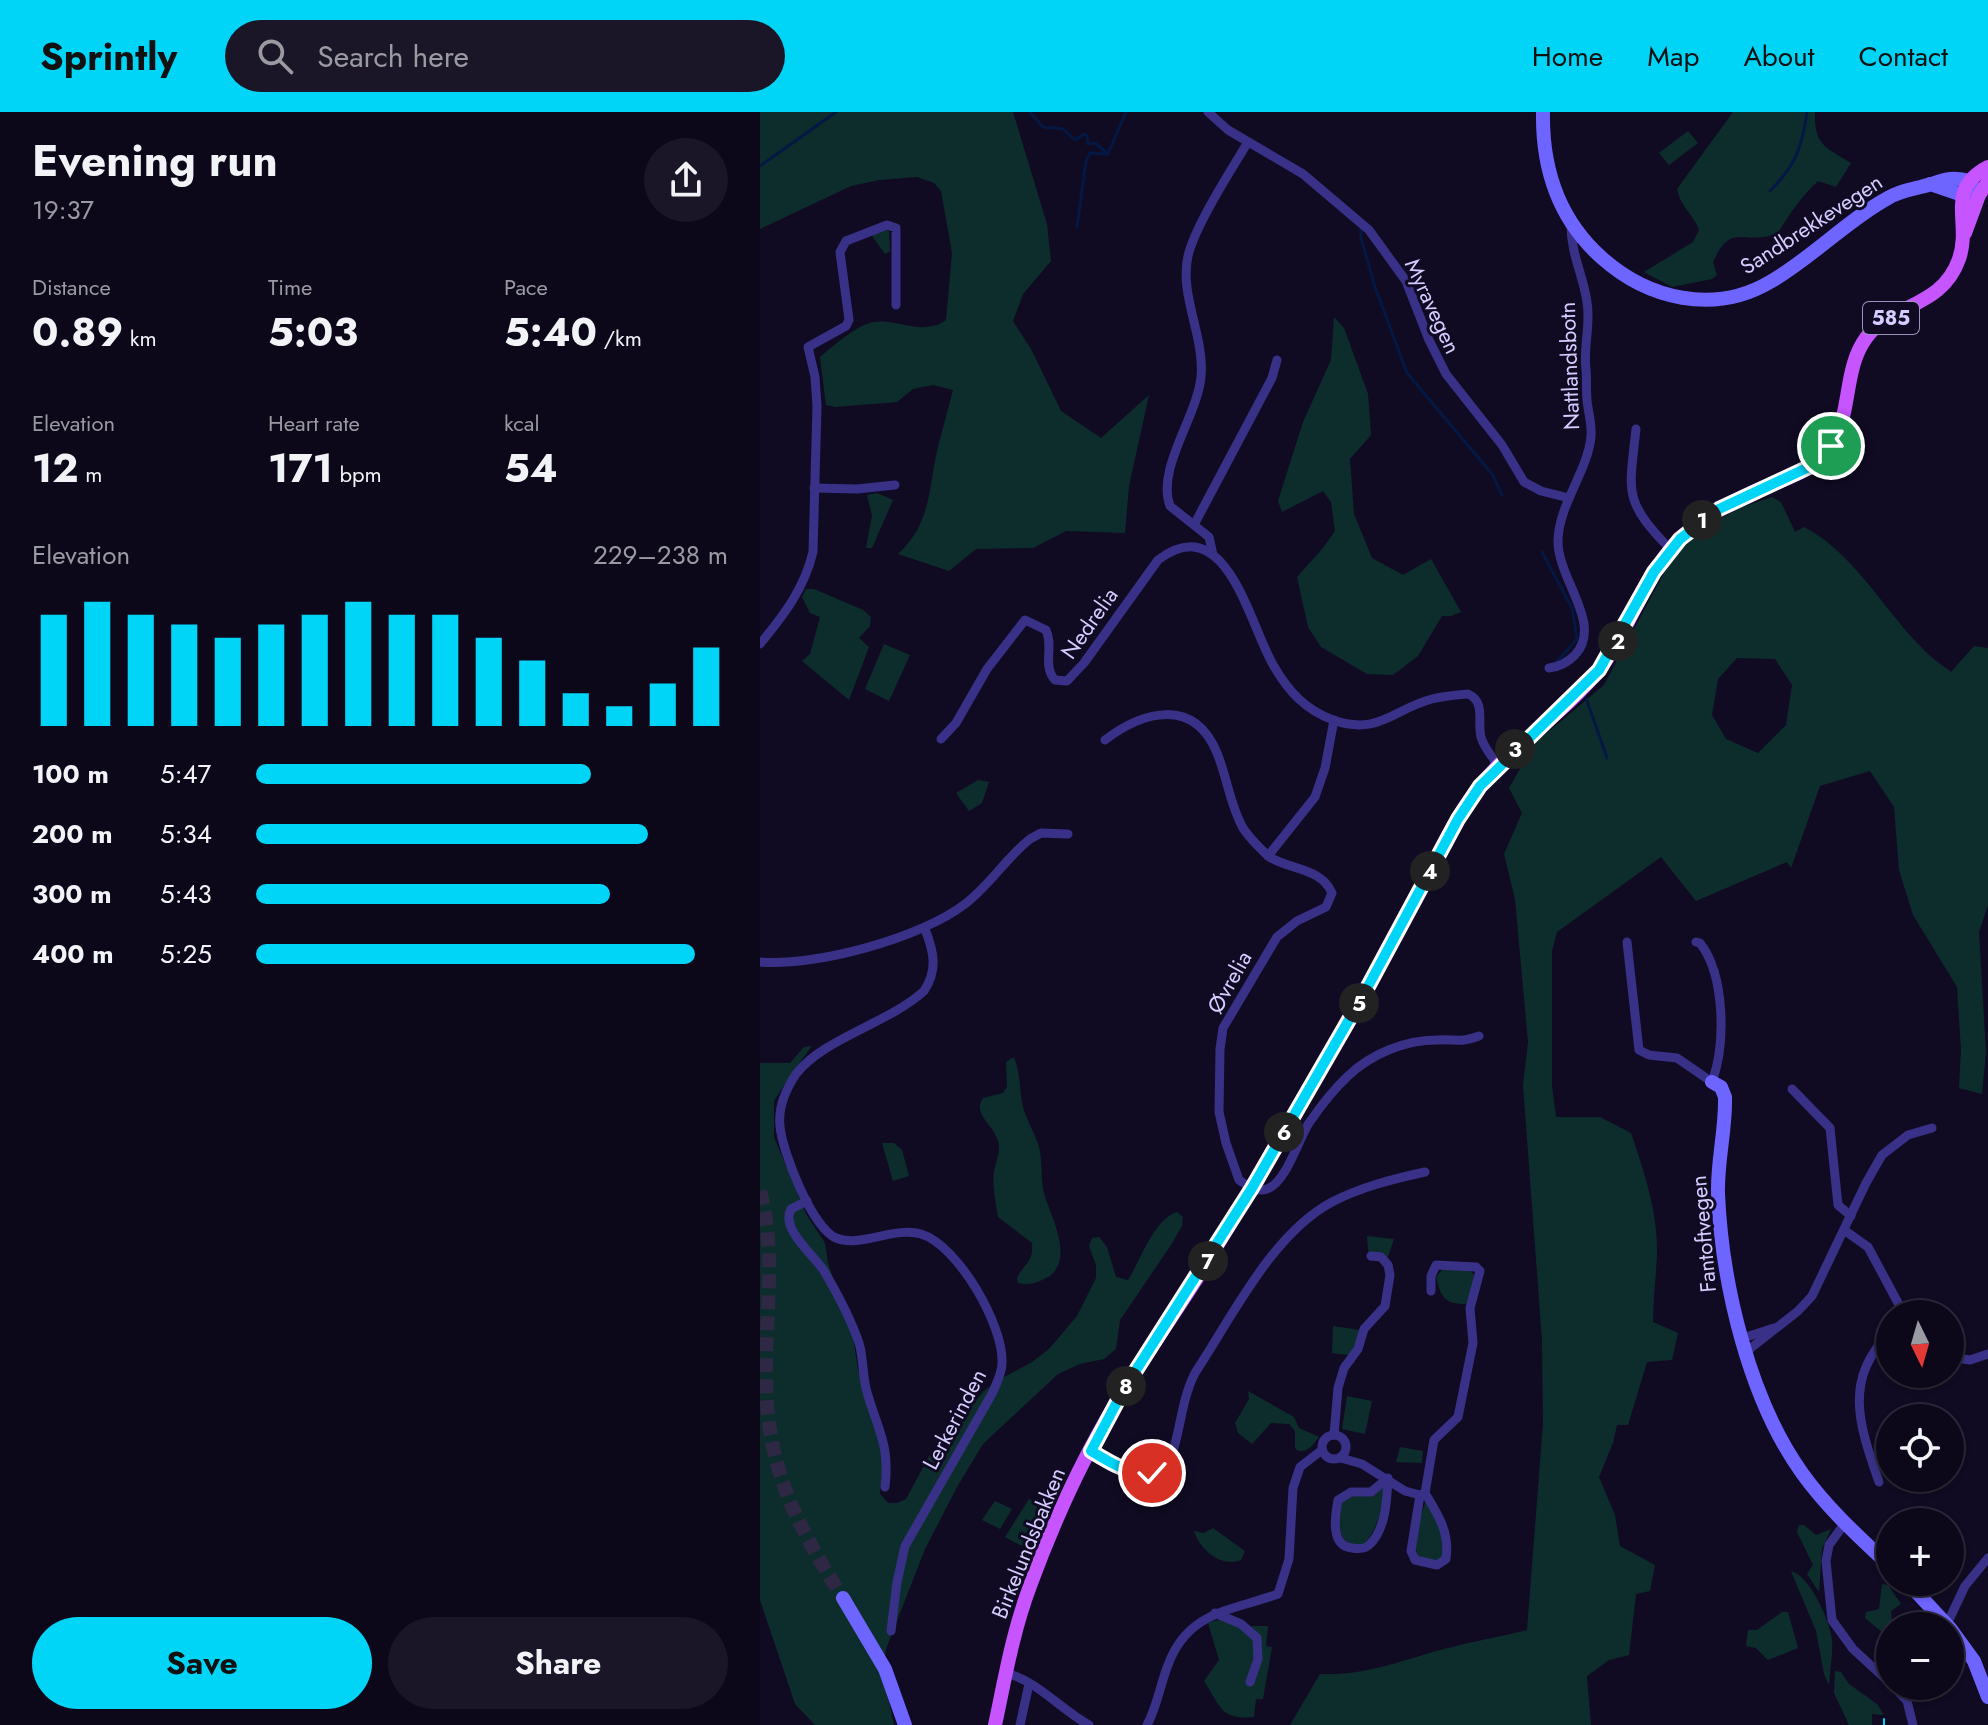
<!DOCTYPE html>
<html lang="en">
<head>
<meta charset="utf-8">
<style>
  :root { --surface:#0c081a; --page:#1a1627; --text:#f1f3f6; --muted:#9a9aa2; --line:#2c2939; --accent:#00d5f8 }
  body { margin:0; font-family:Jost,sans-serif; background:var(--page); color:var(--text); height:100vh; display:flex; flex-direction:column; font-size:30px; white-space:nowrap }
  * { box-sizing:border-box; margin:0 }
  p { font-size:26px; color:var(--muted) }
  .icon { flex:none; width:44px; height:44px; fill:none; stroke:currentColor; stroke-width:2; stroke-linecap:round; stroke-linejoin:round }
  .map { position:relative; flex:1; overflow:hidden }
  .details { display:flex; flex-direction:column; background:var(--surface); width:760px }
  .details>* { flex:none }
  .needle { width:52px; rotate:175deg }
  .buttons { position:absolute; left:1116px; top:1188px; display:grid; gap:16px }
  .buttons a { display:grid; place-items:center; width:88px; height:88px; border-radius:50%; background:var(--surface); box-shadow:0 2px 6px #0004,0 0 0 2px var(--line); font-size:40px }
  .pin { position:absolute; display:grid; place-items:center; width:68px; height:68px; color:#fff; margin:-34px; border:4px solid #fff; border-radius:50%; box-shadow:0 2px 8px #0007 }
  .km { position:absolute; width:40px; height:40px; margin:-20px; border-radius:50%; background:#222; color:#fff; font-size:22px; line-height:40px; text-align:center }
  .round { display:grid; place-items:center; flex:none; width:84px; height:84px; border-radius:42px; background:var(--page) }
  .headline { display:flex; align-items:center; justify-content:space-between; height:136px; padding:0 32px }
  h1 { font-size:44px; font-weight:700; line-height:60px }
  .figures { display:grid; grid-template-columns:repeat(3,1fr); gap:12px; height:136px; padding:8px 32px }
  .figures div { display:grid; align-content:center }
  .figures b { font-size:40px; font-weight:700 }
  .figures small { font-size:22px; font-weight:400 }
  .figures p { font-size:22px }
  .chart { height:224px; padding:16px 32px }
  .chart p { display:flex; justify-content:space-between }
  .chart svg { width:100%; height:144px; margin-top:8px; stroke:var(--accent); stroke-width:6 }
  .cta { display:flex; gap:16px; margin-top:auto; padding:16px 32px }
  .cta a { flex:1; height:92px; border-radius:48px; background:var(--accent); color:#111; font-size:32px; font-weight:700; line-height:92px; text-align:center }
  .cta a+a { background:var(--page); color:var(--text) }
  ul { padding:0 32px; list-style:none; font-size:26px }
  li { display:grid; grid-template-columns:128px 96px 1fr; align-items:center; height:60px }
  li i { height:20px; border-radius:10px; background:var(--accent) }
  header { display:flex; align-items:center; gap:48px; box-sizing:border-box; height:112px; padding:0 40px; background:var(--accent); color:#111 }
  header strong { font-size:38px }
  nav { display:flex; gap:44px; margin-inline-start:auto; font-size:28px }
  .search { width:560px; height:72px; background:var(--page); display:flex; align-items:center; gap:20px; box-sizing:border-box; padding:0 28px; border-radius:44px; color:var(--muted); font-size:30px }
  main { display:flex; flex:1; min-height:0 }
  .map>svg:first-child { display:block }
  .green { fill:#0d2d2d; fill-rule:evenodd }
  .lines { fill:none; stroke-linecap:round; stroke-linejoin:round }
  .stream { stroke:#041843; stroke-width:3 }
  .secondary-tunnel { stroke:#2e2844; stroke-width:14; stroke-dasharray:14 7; stroke-linecap:butt }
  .street { stroke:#383187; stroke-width:9 }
  .secondary { stroke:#6e64ff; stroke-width:14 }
  .primary { stroke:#c654ff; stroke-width:14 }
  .tram { stroke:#00d5f8; stroke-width:2 }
  .route-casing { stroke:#fff; stroke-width:16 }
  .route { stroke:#00d5f8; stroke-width:10 }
  .labels { text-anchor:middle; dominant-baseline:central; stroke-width:6; stroke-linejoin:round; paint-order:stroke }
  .shield { fill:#100b23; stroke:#9a93bd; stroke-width:2 }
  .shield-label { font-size:20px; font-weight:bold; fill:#d5cdff }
  .street-label { font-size:22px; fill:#d5cdff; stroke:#100b23 }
</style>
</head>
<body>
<header>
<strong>Sprintly</strong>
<div class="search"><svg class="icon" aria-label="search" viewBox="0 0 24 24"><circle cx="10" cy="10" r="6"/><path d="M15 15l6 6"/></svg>Search here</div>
<nav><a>Home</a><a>Map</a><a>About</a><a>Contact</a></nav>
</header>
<main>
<section class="details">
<div class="headline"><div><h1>Evening run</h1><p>19:37</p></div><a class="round"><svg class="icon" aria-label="share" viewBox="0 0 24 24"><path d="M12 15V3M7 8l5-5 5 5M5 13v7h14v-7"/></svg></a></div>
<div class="figures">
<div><p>Distance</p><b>0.89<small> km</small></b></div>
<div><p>Time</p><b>5:03</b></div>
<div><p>Pace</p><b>5:40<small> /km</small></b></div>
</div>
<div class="figures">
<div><p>Elevation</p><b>12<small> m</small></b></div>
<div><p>Heart rate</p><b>171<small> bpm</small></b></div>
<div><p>kcal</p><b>54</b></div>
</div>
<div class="chart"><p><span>Elevation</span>229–238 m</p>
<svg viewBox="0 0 160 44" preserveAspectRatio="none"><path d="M5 44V10M15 44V6M25 44V10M35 44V13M45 44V17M55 44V13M65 44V10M75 44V6M85 44V10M95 44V10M105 44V17M115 44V24M125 44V34M135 44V38M145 44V31M155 44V20"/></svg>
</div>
<ul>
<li><b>100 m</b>5:47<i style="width:71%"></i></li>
<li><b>200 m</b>5:34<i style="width:83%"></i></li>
<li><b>300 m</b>5:43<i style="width:75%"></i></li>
<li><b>400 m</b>5:25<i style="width:93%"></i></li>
</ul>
<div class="cta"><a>Save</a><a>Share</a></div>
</section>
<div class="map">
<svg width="1228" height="1613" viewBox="0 0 1228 1613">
  <rect width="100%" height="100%" fill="#100b23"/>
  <g class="green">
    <path d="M 0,0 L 253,0 L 287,112 L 291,149 L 263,182 L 253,209 L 271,237 L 301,299 L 341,326 L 389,283 L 369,374 L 365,421 L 306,419 L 273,436 L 216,437 L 189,459 L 138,442 C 171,411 168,380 177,339 C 182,318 188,298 193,278 L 173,273 L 153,277 L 137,290 L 75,295 L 66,293 L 60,245 C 72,235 97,213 113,210 C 138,206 162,225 186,208 L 192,141 L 181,79 L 174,71 L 157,65 L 119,68 L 91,74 L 0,117 Z"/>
    <path d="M 973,0 L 1055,0 C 1054,33 1065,35 1091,51 L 1076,75 L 1058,69 C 1042,84 1029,102 1018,121 C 983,135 972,108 953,150 L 957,163 L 952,167 L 912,175 L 884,160 L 933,130 L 939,118 C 934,103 920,94 917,77 Z"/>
    <path d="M 928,19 L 938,31 L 909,53 L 899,41 Z"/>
    <path d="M 126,118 L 129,119 L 130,139 L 125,142 L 110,121 Z"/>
    <path d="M 574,205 L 584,216 L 608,282 L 611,323 L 590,347 L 594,402 L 612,446 L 643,463 L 671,447 L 701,500 L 691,504 L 682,504 L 658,544 L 633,563 L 607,562 L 561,535 L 548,515 L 537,465 L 563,436 L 575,419 L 571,390 L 563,379 L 522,400 L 518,389 L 543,310 L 571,248 Z"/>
    <path d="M 117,381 L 133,388 L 112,436 L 106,436 L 112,403 L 107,383 Z"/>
    <path d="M 1012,385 L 1021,390 L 1035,420 L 1044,415 C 1094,441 1123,497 1162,536 C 1170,545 1181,552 1191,560 L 1214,534 L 1228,536 L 1228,793 L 1219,820 L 1226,940 L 1222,982 L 1199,976 L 1201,938 L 1197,875 L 1153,803 L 1139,758 L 1134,695 L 1110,659 L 1060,674 L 1031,756 L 1027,750 L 936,789 L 901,745 L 797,820 L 792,839 L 792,974 L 796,1005 L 840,1005 L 871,1021 C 884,1059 898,1101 897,1142 C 896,1165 893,1187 893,1210 L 918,1221 L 912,1248 L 887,1250 L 868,1313 L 857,1313 L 853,1331 L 839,1365 L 855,1403 L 860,1434 L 895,1453 L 890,1479 L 876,1482 L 869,1543 L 849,1548 L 827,1564 L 831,1613 L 530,1613 L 560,1562 C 607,1564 645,1547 688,1536 C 714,1529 741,1525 767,1518 L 783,1312 L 782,1228 L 763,973 L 768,930 L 755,787 L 744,742 L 762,701 L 749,676 L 775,631 L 844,573 L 912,446 L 939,420 L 958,408 L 982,395 ZM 977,546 L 1015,547 L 1032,573 L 1026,613 L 998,641 L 966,627 L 952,603 L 958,567 Z"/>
    <path d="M 46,477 L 54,477 L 103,498 L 111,505 L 110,514 L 99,526 L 109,535 L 89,588 L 42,549 L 50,542 L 60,505 L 50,501 L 42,485 Z"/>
    <path d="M 124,532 L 150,543 L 129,589 L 105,577 Z"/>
    <path d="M 218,668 L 229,670 L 222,691 L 209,699 L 196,681 Z"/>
    <path d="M 52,934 L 31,962 L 14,989 L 14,1025 L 46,1102 L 65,1131 L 68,1151 L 93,1225 L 98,1258 L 116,1311 L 123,1351 L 120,1382 L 128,1391 L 137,1391 L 146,1387 L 172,1339 L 223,1280 L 235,1270 L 272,1250 L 289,1237 L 317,1204 L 336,1166 L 336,1153 L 329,1134 L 332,1126 L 339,1125 L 347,1135 L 356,1165 L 368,1168 C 381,1148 393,1108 417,1100 L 423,1105 L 422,1114 L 411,1133 L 360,1208 L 356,1237 L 344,1247 L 320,1252 L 298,1262 L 223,1332 L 197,1375 L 165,1437 L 126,1537 L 123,1562 L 134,1613 L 55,1613 L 35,1592 L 0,1488 L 0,951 L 30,951 L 44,935 Z"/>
    <path d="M 252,946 L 254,946 C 261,962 259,978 263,995 C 267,1009 275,1022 279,1035 C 283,1051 280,1068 285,1085 C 293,1108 317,1155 282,1168 C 274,1172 267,1173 258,1171 L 257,1166 C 264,1151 274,1150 272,1131 L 238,1105 C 236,1091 232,1075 234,1060 C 236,1049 241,1040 238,1029 C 233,1012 212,1002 223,986 L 243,981 L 247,975 L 246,950 Z"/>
    <path d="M 122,1031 L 134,1031 L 142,1038 L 149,1064 L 133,1069 Z"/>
    <path d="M 607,1124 L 634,1127 L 628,1145 L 609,1149 Z"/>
    <path d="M 707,1155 L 717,1166 L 713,1181 L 706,1192 C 685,1192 681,1186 676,1165 L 682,1158 Z"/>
    <path d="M 573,1214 L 600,1218 L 598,1232 L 589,1243 L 572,1241 Z"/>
    <path d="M 488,1279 L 534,1305 L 539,1316 L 559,1325 C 553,1333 549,1340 538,1339 L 535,1336 L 535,1319 L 529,1312 L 511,1311 L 492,1332 L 478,1321 L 475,1311 L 489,1287 Z"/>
    <path d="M 587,1284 L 612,1289 L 605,1322 L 582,1317 Z"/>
    <path d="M 640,1335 L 663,1339 L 662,1351 L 636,1350 Z"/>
    <path d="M 626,1375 C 621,1397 619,1417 602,1434 C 576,1434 579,1411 580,1391 C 594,1380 607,1384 626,1375 Z"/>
    <path d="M 269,1387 L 287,1397 L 262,1434 L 245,1425 Z"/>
    <path d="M 666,1388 L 681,1417 L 683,1447 L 675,1450 L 658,1446 C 652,1428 660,1405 666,1388 Z"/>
    <path d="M 235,1389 L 252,1397 L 240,1417 L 222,1408 Z"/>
    <path d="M 1039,1413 L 1044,1413 L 1056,1423 L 1071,1417 L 1062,1437 L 1059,1480 L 1047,1462 L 1053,1453 L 1037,1420 Z"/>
    <path d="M 453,1416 L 485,1439 L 481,1448 C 460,1456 440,1437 434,1419 L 444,1421 Z"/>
    <path d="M 1031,1459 C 1050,1464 1070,1509 1072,1528 C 1073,1542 1070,1558 1069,1573 L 1064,1562 L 1056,1519 Z"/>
    <path d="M 1122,1472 L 1128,1473 L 1141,1492 L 1131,1499 L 1132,1513 L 1123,1521 L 1105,1506 L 1106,1500 L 1119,1497 Z"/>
    <path d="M 1022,1500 L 1028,1500 L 1038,1536 L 1008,1548 L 996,1536 L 986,1534 L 988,1518 L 997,1518 Z"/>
    <path d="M 461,1507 L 489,1520 L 492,1514 L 508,1514 L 506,1534 L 512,1535 L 503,1587 L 496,1587 L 494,1605 C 460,1608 461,1595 444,1569 L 459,1548 L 448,1511 Z"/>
    <path d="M 1075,1559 L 1081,1560 L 1089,1572 L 1117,1592 L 1124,1603 L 1112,1602 L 1112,1613 L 1089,1613 L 1074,1581 Z"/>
  </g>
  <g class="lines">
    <g class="stream">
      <path d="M 270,0 L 283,15 L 303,17 L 315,28 L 324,22 L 327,24 L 328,32 L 335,31 L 348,42 L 366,0"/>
      <path d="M 0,54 L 76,0"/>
      <path d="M 1010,79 C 1035,54 1042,36 1047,0"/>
      <path d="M 317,115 L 326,49 L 330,41 L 346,42"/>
      <path d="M 601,116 L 601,126 L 615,175 L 647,261 L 732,362 L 742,383"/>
      <path d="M 782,440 L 812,496 L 817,527 L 795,552"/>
      <path d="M 826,586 L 847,646"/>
    </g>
    <path class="secondary-tunnel" d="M 0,1079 C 16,1138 6,1197 6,1257 C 5,1352 33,1407 83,1486"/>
    <g class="street">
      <path d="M 448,0 L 468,18 L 543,62 L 609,118 L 646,169 L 669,228 L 686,262 L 742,333 L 764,370 L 781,379 L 809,386"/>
      <path d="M 876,317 C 869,382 863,388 910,437"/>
      <path d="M 54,376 L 97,377 L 135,373"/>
      <path d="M 435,411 L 512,266 L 517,248"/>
      <path d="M 453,443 L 449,425 L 410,394 C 396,357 437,305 441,265 C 445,225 419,183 428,144 C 435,114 471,58 488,30"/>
      <path d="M 0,532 C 24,503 44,477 53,440 L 57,294 L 55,265 L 48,235 L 86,214 L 89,208 L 80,140 L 86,129 L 127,113 L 136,116 L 136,193"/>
      <path d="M 789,556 C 799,555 808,550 815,543 C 844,512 797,467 798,428 C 799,392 828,359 831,324 C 832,311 828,300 827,288 C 826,277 827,268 826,257 C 823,235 831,213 827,190 C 823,162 811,143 811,113"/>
      <path d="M 181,627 L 196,611 L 227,557 L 265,508 L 286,518 C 294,535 282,554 295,568 L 307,569 L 324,551 L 398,448 C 468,395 490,517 515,556 C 529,580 546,598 573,608 C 619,624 633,597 672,587 C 683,584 696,583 708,582 C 726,590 717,609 721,625 C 724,636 732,645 739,654"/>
      <path d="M 345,628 C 383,599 434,585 457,641 C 467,665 470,693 483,716 C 490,727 499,735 508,744 L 555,685 L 565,656 L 574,608"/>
      <path d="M 508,744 C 528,758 561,755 572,781 L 566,795 L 537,809 L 517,825 L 463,916 L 460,937 L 459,1000 L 466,1031 L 479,1068 C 487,1073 496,1081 507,1077 C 526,1071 538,1028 549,1011 C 560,995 573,978 588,964 C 611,942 645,928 677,928 C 695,927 701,931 719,924"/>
      <path d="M 867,830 L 879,938 L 889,943 L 917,946 L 952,970 C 966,932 965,863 940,831 L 936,830"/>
      <path d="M 0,850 C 55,855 161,826 205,792 C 230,773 246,746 270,727 L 281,721 L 308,722"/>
      <path d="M 1032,977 L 1070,1016 L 1078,1093 L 1091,1104"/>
      <path d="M 47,1089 L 31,1097 C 20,1117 54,1143 64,1159 C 77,1181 91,1208 99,1231 C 104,1247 102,1264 107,1280 C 118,1319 130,1332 125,1375"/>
      <path d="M 1084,1118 L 1108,1135 L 1144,1202"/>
      <path d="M 983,1226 L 1014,1216"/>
      <path d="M 987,1239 L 1038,1199 L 1052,1184 L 1106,1071 L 1122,1043 L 1148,1023 L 1172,1016"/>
      <path d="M 1190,1245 L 1210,1248 L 1228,1242"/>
      <circle cx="574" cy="1335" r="12"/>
      <path d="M 574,1323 L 578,1276 L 584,1256 L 598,1237 L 604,1217 L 625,1194 L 630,1163 L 628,1153 L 621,1145 L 611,1144"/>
      <path d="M 331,1339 C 433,1404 406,1317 435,1261 C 472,1205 512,1122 572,1090 C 601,1075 633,1067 665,1060"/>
      <path d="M 581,1346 L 602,1352 L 645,1379 L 660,1383 L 665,1381 L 674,1328 L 698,1305 L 713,1231 L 710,1196 L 720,1159 L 716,1155 L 676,1153 L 671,1164 L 671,1179"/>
      <path d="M 628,1366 C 627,1386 626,1417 610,1432 C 606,1437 598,1437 592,1436 C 570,1434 575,1404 578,1388 L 591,1380 L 611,1380 Z"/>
      <path d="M 1119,1370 C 1100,1315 1082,1267 1130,1221"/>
      <path d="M 660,1383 L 651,1439 L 655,1448 L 677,1453 L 686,1447 C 690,1420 678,1403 665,1381"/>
      <path d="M 1085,1411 L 1069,1433 L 1066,1449 L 1072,1508 L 1093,1537 L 1130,1571"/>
      <path d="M 455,1501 L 481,1512 L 497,1526 L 498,1547 L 490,1570"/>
      <path d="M 1187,1512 L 1205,1474 L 1228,1446"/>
      <path d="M 131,1519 L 137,1470 L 145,1434 L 233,1280 C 237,1270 242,1261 242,1251 C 244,1214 198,1133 161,1122 C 134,1114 100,1136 76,1126 C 52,1116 22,1039 20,1014 C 18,996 26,977 36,962 C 64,926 129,911 164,879 C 178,858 174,840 165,817"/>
      <path d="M 246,1561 C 278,1569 301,1598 329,1613"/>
      <path d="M 1133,1574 L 1147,1589 L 1153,1613"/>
      <path d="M 260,1613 L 269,1572"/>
      <path d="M 387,1613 C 397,1595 400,1573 408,1553 C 428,1499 471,1499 518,1482 L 529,1447 L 533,1376 L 540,1355 L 562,1338"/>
    </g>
    <g class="secondary">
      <path d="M 783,0 C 782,57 799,108 842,146 C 888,187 954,203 1010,170 C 1052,146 1086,109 1128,86 C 1141,78 1155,77 1168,73 C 1184,68 1193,64 1209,69 L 1219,83"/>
      <path d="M 1170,72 L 1202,83 L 1215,83"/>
      <path d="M 952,970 L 961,975 L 965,985 C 966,1017 957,1049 958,1082 C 962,1172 989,1287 1042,1361 C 1067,1396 1099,1425 1130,1454"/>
      <path d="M 1147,1470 L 1188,1514"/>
      <path d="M 83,1486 L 125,1557 L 145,1613"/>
      <path d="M 1190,1516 L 1214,1549 L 1228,1585"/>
    </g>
    <g class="primary">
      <path d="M 1205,121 L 1219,83 L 1228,70"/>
      <path d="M 235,1613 C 245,1566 253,1519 270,1474 C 295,1406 327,1336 366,1275 C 389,1237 415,1201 439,1163 C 483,1092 524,1020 566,948 C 596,896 625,843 654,789 C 675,750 693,707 721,673 C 755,630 804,602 838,559 C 870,520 882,466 918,429 C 940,405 969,391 998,378 C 1021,368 1048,361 1065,342 C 1094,310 1081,260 1106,226 C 1132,191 1182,196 1199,147 C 1212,110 1184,78 1228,55"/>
    </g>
    <path class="tram" d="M 1124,1607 L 1124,1613"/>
  </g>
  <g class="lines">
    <defs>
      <path id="route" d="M 392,1361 C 371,1364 349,1350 331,1339 L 364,1277 L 492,1076 L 605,880 L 698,707 L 720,674 L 839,558 L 894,460 L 920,427 L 959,397 L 1049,355 L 1071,334"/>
    </defs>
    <use href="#route" class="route-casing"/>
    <use href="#route" class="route"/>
  </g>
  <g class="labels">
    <rect class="shield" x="1103" y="190" width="56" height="32" rx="6"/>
    <g class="shield-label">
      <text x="1131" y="206">585</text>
    </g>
    <g class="street-label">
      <text transform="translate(1051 112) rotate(-33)">Sandbrekkevegen</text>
      <text transform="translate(673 194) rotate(65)">Myravegen</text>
      <text transform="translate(809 254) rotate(-92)">Nattlandsbotn</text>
      <text transform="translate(329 511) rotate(-55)">Nedrelia</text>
      <text transform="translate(469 870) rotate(-61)">Øvrelia</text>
      <text transform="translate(943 1122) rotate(-95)">Fantoftvegen</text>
      <text transform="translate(194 1307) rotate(-62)">Lerkerinden</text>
      <text transform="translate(268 1431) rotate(-68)">Birkelundsbakken</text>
    </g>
  </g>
</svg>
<div class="buttons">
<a><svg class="needle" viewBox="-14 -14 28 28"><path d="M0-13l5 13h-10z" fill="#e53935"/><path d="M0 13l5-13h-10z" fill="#9a9aa2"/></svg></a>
<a><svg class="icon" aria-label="locate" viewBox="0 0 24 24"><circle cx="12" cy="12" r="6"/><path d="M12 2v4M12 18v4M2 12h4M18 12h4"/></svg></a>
<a>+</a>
<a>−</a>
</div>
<div class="pin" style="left:1071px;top:334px;background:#1e9e55"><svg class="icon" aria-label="arrive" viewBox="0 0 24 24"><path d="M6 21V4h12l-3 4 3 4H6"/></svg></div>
<div class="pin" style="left:392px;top:1361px;background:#d93025"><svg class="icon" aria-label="check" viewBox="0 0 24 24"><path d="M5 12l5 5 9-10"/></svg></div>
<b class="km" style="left:942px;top:408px">1</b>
<b class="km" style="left:858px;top:529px">2</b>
<b class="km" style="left:755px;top:637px">3</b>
<b class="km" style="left:670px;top:759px">4</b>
<b class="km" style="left:599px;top:891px">5</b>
<b class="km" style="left:524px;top:1020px">6</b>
<b class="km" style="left:448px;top:1149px">7</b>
<b class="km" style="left:366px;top:1274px">8</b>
</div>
</main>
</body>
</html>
